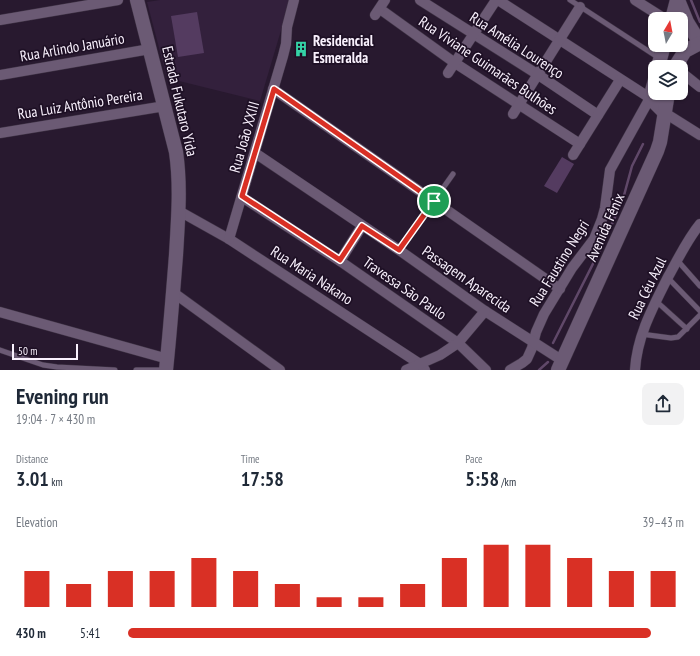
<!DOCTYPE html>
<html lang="en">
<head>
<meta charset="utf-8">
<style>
  :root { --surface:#fff; --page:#f2f2f3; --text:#1f2937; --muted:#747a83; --accent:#d93025 }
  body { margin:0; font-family:"PT Sans Narrow",sans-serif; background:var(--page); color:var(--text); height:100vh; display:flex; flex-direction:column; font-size:15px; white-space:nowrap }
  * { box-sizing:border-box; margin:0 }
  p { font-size:13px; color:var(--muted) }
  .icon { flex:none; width:22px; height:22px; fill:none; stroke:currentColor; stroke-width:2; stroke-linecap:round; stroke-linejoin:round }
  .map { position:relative; height:370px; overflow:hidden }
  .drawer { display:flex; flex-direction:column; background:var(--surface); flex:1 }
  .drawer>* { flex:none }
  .needle { width:26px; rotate:10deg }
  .buttons { position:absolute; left:648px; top:12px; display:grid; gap:8px }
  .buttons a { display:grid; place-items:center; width:40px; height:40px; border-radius:8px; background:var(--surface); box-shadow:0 1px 3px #0004; font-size:20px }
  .scale { position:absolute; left:12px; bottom:10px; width:66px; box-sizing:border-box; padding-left:4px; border:2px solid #f9f1fd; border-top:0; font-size:11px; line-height:14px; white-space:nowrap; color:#f9f1fd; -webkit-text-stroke:3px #1e1025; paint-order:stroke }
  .pin { position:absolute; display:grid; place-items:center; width:34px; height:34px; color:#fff; margin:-17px; border:2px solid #fff; border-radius:50%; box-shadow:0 1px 4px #0007 }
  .round { display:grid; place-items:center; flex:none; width:42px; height:42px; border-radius:8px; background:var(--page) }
  .head { display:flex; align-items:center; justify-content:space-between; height:68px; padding:0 16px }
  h1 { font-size:22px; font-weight:800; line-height:30px }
  .figures { display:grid; grid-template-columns:repeat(3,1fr); gap:6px; height:68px; padding:4px 16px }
  .figures div { display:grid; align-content:center }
  .figures b { font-size:20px; font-weight:800 }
  .figures small { font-size:11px; font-weight:400 }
  .figures p { font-size:11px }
  .chart { height:112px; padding:8px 16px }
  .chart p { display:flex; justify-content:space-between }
  .chart svg { width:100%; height:72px; margin-top:4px; stroke:var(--accent); stroke-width:6 }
  ul { padding:0 16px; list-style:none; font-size:13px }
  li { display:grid; grid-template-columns:64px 48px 1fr; align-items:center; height:30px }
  li i { height:10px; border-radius:5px; background:var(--accent) }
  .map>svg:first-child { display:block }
  .built { fill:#33203c }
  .green { fill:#543b60 }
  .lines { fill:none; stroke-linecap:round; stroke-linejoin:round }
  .stream { stroke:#604869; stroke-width:2.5 }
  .lane-casing { stroke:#3f3345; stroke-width:6 }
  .street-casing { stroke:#3f3345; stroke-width:11 }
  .secondary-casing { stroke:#3f3345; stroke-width:15 }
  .lane { stroke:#6b5a74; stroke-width:5 }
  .street { stroke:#6b5a74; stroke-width:10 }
  .secondary { stroke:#6b5a74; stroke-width:14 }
  .route-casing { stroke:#fff; stroke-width:8 }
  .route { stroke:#d93025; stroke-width:5 }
  .labels { text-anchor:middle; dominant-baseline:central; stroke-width:3.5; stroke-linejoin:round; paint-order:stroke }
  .poi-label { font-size:15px; font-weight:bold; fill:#f9f1fd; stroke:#1e1025; text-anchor:start }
  .street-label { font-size:15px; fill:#f9f1fd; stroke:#1e1025 }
</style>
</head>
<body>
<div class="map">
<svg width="700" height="370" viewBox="0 0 700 370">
  <rect width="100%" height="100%" fill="#28192f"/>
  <path class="built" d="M 160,0 L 290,0 L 260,101 L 167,78 L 147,2 Z"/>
  <g class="green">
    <path d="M 197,12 L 204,53 L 178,57 L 171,16 Z"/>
    <path d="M 562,157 L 574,164 L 557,193 L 544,186 Z"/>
  </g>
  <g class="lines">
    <g class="stream">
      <path d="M 691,0 L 700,22"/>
      <path d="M 553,343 L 604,242 L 623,199 L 632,166 L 643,144"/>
      <path d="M 539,370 L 548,362"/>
    </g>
    <defs>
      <g id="lane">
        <path d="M 570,0 L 659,58"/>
        <path d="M 399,250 L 453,174"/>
        <path d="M 677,260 L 700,286"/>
        <path d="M 668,278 L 700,311"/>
        <path d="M 656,301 L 687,329"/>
        <path d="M 641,334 L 671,338 L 678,337 L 700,315"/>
        <path d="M 0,350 L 43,365 L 57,367 L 115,370"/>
        <path d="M 136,370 L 165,370"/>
      </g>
      <g id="street">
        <path d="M 420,0 L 537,74 L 598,115"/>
        <path d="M 498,0 L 650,98 L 610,170 L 605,208 L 602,219 L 594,239 L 572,268 L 544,314 L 536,332 L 532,348 L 527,359 L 522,363 L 510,370"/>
        <path d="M 635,0 L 665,19"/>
        <path d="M 380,9 L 455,63 L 580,144"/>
        <path d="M 375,15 L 385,0"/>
        <path d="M 0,20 L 118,0"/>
        <path d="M 681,72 L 700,87"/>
        <path d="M 448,73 L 496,0"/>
        <path d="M 0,75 L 150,49"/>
        <path d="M 273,89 L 560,289"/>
        <path d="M 665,113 L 700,135"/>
        <path d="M 513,114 L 580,7"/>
        <path d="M 0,133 L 165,106"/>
        <path d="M 255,153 L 399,250 L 485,311 L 563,361"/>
        <path d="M 573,155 L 620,80"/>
        <path d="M 242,197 L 340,261 L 458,343 L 486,370"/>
        <path d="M 179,211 L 229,239 L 420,364 L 425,370"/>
        <path d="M 229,239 L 283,56 L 286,44 L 287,27 L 294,0"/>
        <path d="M 340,261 L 362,226"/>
        <path d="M 174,293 L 280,370"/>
        <path d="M 0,312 L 168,359"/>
        <path d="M 406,370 L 440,355 L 458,343 L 485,311"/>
        <path d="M 635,370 C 637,336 653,307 668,277 C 678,259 687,240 700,224"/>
      </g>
      <g id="secondary">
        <path d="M 137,0 L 176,152 C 181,186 178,220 176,255 C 173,293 170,332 166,370"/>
        <path d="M 678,0 L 687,22 L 700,43"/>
        <path d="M 672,19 L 677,0"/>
        <path d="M 658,67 L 664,45"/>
        <path d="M 675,67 L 685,51 L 700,43"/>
        <path d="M 655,80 L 650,98 L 665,113"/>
        <path d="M 558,370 L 657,151 L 660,142 L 668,93"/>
      </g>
    </defs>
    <use href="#lane" class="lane-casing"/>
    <use href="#street" class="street-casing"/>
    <use href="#secondary" class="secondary-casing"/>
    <use href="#lane" class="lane"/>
    <use href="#street" class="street"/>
    <use href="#secondary" class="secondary"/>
  </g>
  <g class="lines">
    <defs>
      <path id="route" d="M 274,89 L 434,201 L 399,250 L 362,226 L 340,260 L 242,196 Z"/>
    </defs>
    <use href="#route" class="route-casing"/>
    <use href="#route" class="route"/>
  </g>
  <defs>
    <symbol id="building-bare" viewBox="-9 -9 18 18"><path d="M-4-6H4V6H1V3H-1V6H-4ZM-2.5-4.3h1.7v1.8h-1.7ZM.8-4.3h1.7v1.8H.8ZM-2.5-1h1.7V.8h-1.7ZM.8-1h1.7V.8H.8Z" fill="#35d4a7" stroke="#1e1025" stroke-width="2.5" paint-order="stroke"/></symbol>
  </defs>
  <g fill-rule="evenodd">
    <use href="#building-bare" x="290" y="38" width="22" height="22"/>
  </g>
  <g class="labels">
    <g class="poi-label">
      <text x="313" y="40">Residencial<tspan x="313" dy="17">Esmeralda</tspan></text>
    </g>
    <g class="street-label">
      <text transform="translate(517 45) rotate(33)">Rua Amélia Lourenço</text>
      <text transform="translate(72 47) rotate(-10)">Rua Arlindo Januário</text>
      <text transform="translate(488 65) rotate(34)">Rua Viviane Guimarães Bulhões</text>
      <text transform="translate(180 101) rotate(77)">Estrada Fukutaro Yida</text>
      <text transform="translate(80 104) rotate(-9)">Rua Luiz Antônio Pereira</text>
      <text transform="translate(244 137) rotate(-74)">Rua João XXIII</text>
      <text transform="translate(605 227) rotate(-66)">Avenida Fênix</text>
      <text transform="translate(559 263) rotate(-58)">Rua Faustino Negri</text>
      <text transform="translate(312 275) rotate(33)">Rua Maria Nakano</text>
      <text transform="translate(467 279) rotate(35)">Passagem Aparecida</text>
      <text transform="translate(405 288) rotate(35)">Travessa São Paulo</text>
      <text transform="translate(647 288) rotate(-64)">Rua Céu Azul</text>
    </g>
  </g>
</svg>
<div class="buttons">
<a><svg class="needle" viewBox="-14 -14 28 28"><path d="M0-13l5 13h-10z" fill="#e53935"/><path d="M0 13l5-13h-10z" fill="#747a83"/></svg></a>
<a><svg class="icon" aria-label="layers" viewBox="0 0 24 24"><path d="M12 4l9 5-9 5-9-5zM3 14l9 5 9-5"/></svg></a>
</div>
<div class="scale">50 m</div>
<div class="pin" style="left:434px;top:201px;background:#1e9e55"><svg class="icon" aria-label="arrive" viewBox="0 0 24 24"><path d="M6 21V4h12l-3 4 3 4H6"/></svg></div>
</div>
<section class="drawer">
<div class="head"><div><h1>Evening run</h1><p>19:04 · 7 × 430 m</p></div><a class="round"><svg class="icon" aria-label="share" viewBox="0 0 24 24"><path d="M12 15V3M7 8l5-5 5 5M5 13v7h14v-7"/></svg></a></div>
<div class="figures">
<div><p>Distance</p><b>3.01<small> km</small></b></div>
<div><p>Time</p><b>17:58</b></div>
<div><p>Pace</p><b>5:58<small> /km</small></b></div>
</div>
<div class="chart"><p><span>Elevation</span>39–43 m</p>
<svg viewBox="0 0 160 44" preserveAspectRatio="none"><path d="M5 44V22M15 44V30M25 44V22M35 44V22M45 44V14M55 44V22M65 44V30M75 44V38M85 44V38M95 44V30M105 44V14M115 44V6M125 44V6M135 44V14M145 44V22M155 44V22"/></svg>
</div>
<ul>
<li><b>430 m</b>5:41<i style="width:94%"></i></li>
</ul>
</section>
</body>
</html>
